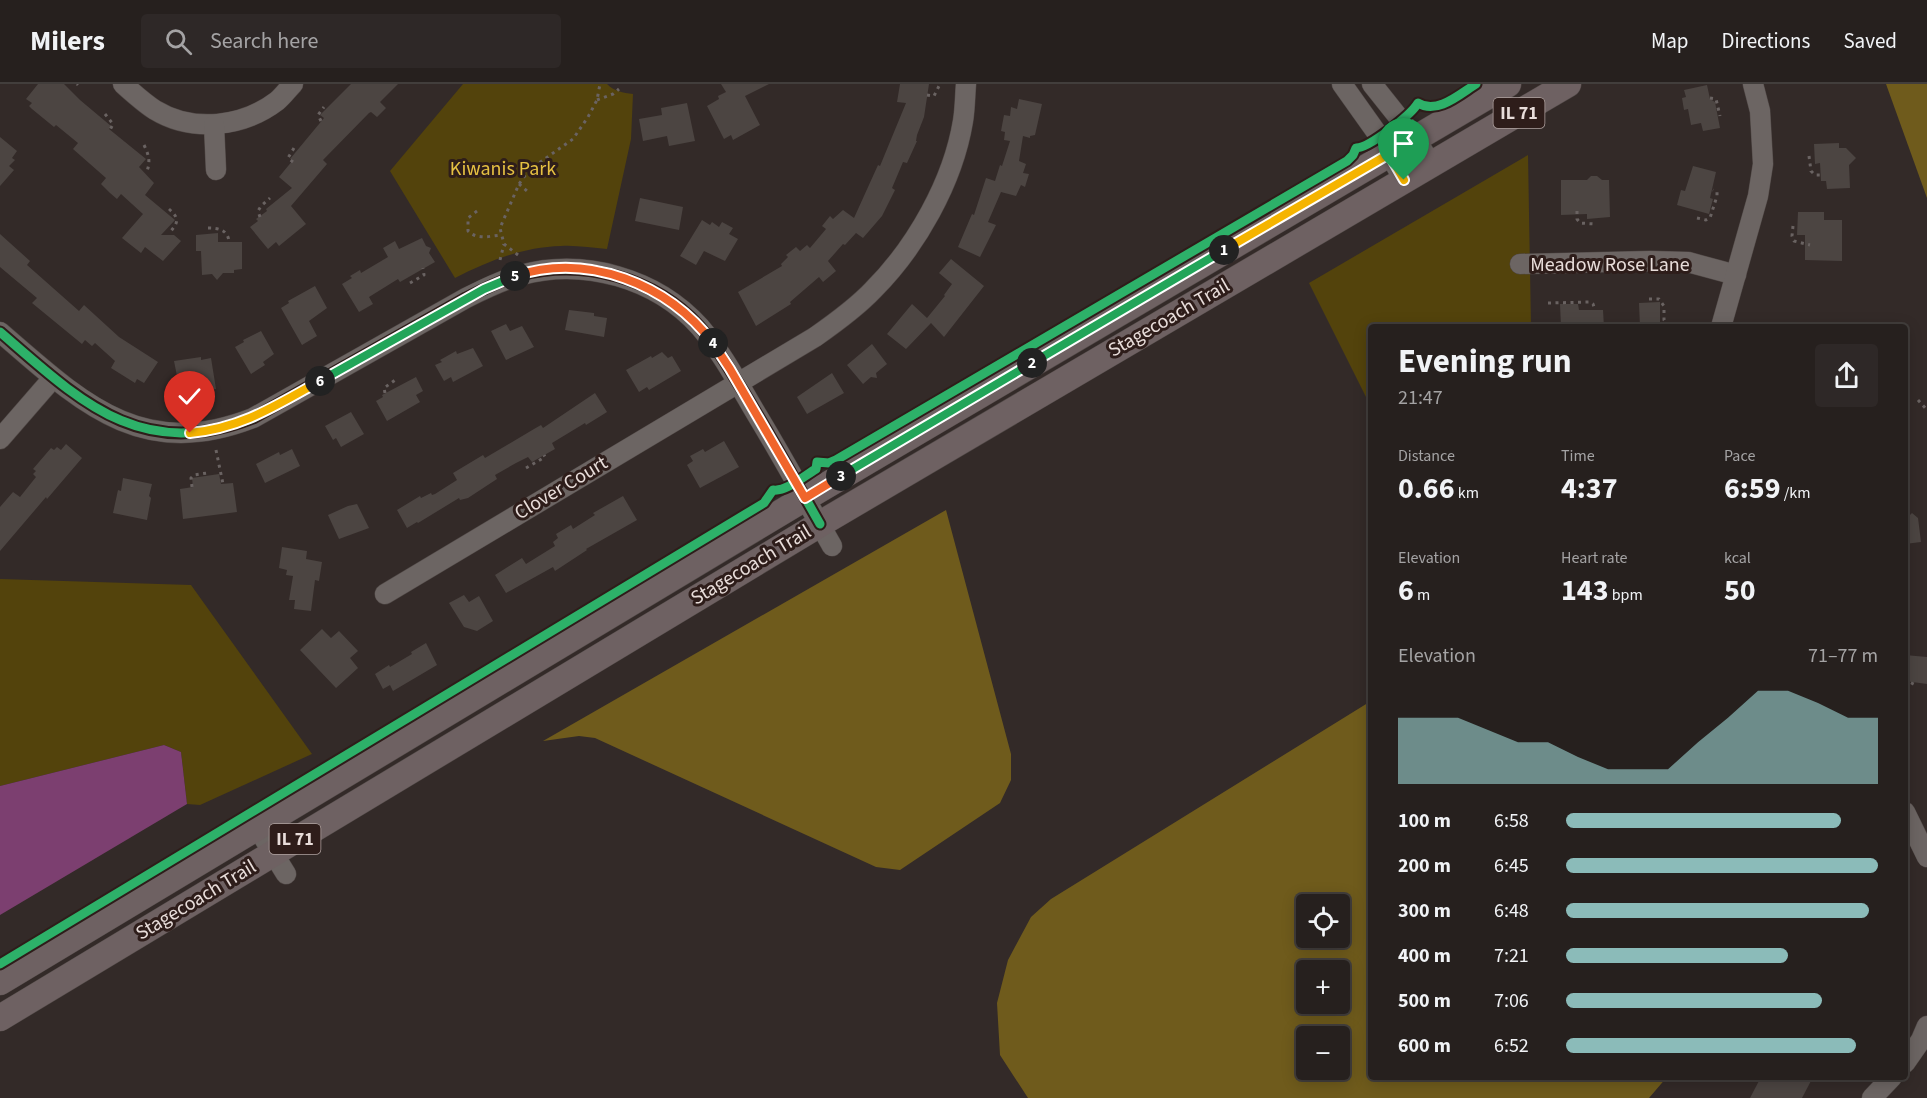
<!DOCTYPE html>
<html lang="en">
<head>
<meta charset="utf-8">
<style>
  :root { --surface:#26201e; --page:#2e2827; --text:#f1f3f6; --muted:#a4a3a4; --line:#423e3c; --accent:#8bbbb9 }
  body { margin:0; font-family:"Source Sans 3",sans-serif; background:var(--page); color:var(--text); height:100vh; display:flex; flex-direction:column; font-size:22px; white-space:nowrap }
  * { box-sizing:border-box; margin:0 }
  p { font-size:20px; color:var(--muted) }
  .icon { flex:none; width:33px; height:33px; fill:none; stroke:currentColor; stroke-width:2; stroke-linecap:round; stroke-linejoin:round }
  .map { position:relative; flex:1; overflow:hidden }
  .sheet { position:absolute; left:1368px; top:240px; width:540px; height:756px; display:flex; flex-direction:column; background:var(--surface); border-radius:6px; box-shadow:0 3px 15px #0003,0 0 0 2px var(--line) }
  .sheet>* { flex:none }
  .buttons { position:absolute; left:1296px; top:810px; display:grid; gap:12px }
  .buttons a { display:grid; place-items:center; width:54px; height:54px; border-radius:6px; background:var(--surface); box-shadow:0 3px 15px #0003,0 0 0 2px var(--line); font-size:30px }
  .pin { position:absolute; display:grid; place-items:center; width:51px; height:51px; color:#fff; margin:-62px -26px; border-radius:50% 50% 50% 0; rotate:-45deg; box-shadow:0 0 6px #0007 }
  .pin .icon { rotate:45deg }
  .km { position:absolute; width:30px; height:30px; margin:-15px; border-radius:50%; background:#222; color:#fff; font-size:16px; line-height:30px; text-align:center }
  .round { display:grid; place-items:center; flex:none; width:63px; height:63px; border-radius:6px; background:var(--page) }
  .summary { display:flex; align-items:center; justify-content:space-between; height:102px; padding:0 30px }
  h1 { font-size:33px; font-weight:700; line-height:45px }
  .figures { display:grid; grid-template-columns:repeat(3,1fr); gap:9px; height:102px; padding:6px 30px }
  .figures div { display:grid; align-content:center }
  .figures b { font-size:30px; font-weight:700 }
  .figures small { font-size:16px; font-weight:400 }
  .figures p { font-size:16px }
  .chart { height:168px; padding:12px 30px }
  .chart p { display:flex; justify-content:space-between }
  .chart svg { width:100%; height:108px; margin-top:6px; fill:var(--accent); opacity:.7 }
  ul { padding:0 30px; list-style:none; font-size:20px }
  li { display:grid; grid-template-columns:96px 72px 1fr; align-items:center; height:45px }
  li i { height:15px; border-radius:8px; background:var(--accent) }
  header { display:flex; align-items:center; gap:36px; box-sizing:border-box; height:84px; padding:0 30px; background:var(--surface); border-bottom:2px solid var(--line) }
  header strong { font-size:28px }
  nav { display:flex; gap:33px; margin-inline-start:auto; font-size:21px }
  .search { width:420px; height:54px; background:var(--page); display:flex; align-items:center; gap:15px; box-sizing:border-box; padding:0 21px; border-radius:6px; color:var(--muted); font-size:22px }
  .map>svg:first-child { display:block }
  .green { fill:#53430c }
  .forest { fill:#6f5b1c; fill-rule:evenodd }
  .water { fill:#7c3f70 }
  .building { fill:#4c4542 }
  .lines { fill:none; stroke-linecap:round; stroke-linejoin:round }
  .minor-casing { stroke:#504846; stroke-width:21 }
  .major-casing { stroke:#504846; stroke-width:27 }
  .path { stroke:#6a6362; stroke-width:3; stroke-dasharray:3 4.5; stroke-linecap:butt }
  .minor { stroke:#6c6563; stroke-width:20 }
  .major { stroke:#6e6162; stroke-width:26 }
  .cycleway-casing { stroke:#2e1d1a; stroke-width:13 }
  .cycleway { stroke:#2db169; stroke-width:9 }
  .split-1-casing { stroke:#fff; stroke-width:12 }
  .split-2-casing { stroke:#fff; stroke-width:12 }
  .split-3-casing { stroke:#fff; stroke-width:12 }
  .split-4-casing { stroke:#fff; stroke-width:12 }
  .split-5-casing { stroke:#fff; stroke-width:12 }
  .split-6-casing { stroke:#fff; stroke-width:12 }
  .split-7-casing { stroke:#fff; stroke-width:12 }
  .split-1 { stroke:#f5b400; stroke-width:8 }
  .split-2 { stroke:#22a559; stroke-width:8 }
  .split-3 { stroke:#22a559; stroke-width:8 }
  .split-4 { stroke:#f0652b; stroke-width:8 }
  .split-5 { stroke:#f0652b; stroke-width:8 }
  .split-6 { stroke:#22a559; stroke-width:8 }
  .split-7 { stroke:#f5b400; stroke-width:8 }
  .labels { text-anchor:middle; dominant-baseline:central; stroke-width:6; stroke-linejoin:round; paint-order:stroke }
  .shield { fill:#2e1d1a; stroke:#b0a3a0; stroke-width:1.5 }
  .shield-label { font-size:18px; font-weight:bold; fill:#e8ddda }
  .park-label { font-size:20px; fill:#e6c142; stroke:#2e1d1a }
  .street-label { font-size:20px; fill:#e8ddda; stroke:#2e1d1a }
</style>
</head>
<body>
<header>
<strong>Milers</strong>
<div class="search"><svg class="icon" aria-label="search" viewBox="0 0 24 24"><circle cx="10" cy="10" r="6"/><path d="M15 15l6 6"/></svg>Search here</div>
<nav><a>Map</a><a>Directions</a><a>Saved</a></nav>
</header>
<div class="map">
<svg width="1927" height="1014" viewBox="0 0 1927 1014">
  <rect width="100%" height="100%" fill="#332a28"/>
  <g class="green">
    <path d="M 463,0 L 607,0 C 614,7 623,9 633,10 L 631,55 L 607,165 C 592,164 576,161 561,162 C 523,163 488,177 455,194 L 390,87 Z"/>
    <path d="M 1528,71 L 1531,243 L 1371,243 L 1371,323 L 1309,199 Z"/>
    <path d="M 0,495 L 191,501 L 312,670 L 200,721 L 187,720 L 181,668 L 164,661 L 0,702 Z"/>
  </g>
  <g class="forest">
    <path d="M 1886,0 L 1927,0 L 1927,114 Z"/>
    <path d="M 946,426 L 1011,670 L 1011,696 L 1000,719 L 900,786 L 876,783 L 595,654 L 579,652 L 543,657 Z"/>
    <path d="M 1371,617 L 1371,993 L 1667,993 L 1649,1014 L 1028,1014 L 1000,971 L 997,919 L 1008,876 L 1031,833 L 1051,815 ZM 1340,820 L 1340,854 L 1306,854 L 1306,820 ZM 1306,886 L 1340,886 L 1340,920 L 1306,920 ZM 1306,952 L 1340,952 L 1340,986 L 1306,986 Z"/>
  </g>
  <path class="water" d="M 164,661 L 181,668 L 187,720 L 0,831 L 0,702 Z"/>
  <g class="building">
    <path d="M 38,0 L 64,0 L 80,16 L 111,42 L 109,45 L 146,75 L 139,83 L 154,99 L 145,111 L 175,136 L 161,151 L 174,151 L 181,157 L 163,177 L 145,163 L 141,169 L 122,154 L 143,130 L 121,110 L 117,115 L 110,109 L 101,100 L 106,94 L 73,65 L 78,59 L 56,41 L 54,43 L 32,25 L 29,22 L 32,19 L 26,15 Z"/>
    <path d="M 351,0 L 398,0 L 380,18 L 386,24 L 377,33 L 371,28 L 369,29 L 323,76 L 327,80 L 291,122 L 306,140 L 279,162 L 276,158 L 268,165 L 250,143 L 258,137 L 256,135 L 267,127 L 266,125 L 292,104 L 279,93 L 293,76 L 290,75 L 324,34 L 320,31 Z"/>
    <path d="M 721,0 L 769,0 L 745,12 L 760,41 L 733,56 L 731,51 L 724,55 L 707,22 L 719,15 L 718,12 L 726,8 Z"/>
    <path d="M 900,0 L 929,0 L 924,33 L 917,51 L 916,57 L 917,57 L 907,79 L 903,78 L 892,104 L 895,106 L 882,132 L 863,154 L 856,149 L 845,161 L 843,160 L 828,177 L 836,187 L 823,198 L 819,193 L 790,218 L 791,220 L 756,242 L 738,208 L 782,182 L 781,180 L 788,173 L 786,171 L 796,163 L 800,167 L 807,161 L 810,164 L 826,145 L 822,142 L 830,132 L 833,135 L 843,126 L 854,134 L 878,81 L 880,82 L 906,19 L 897,18 Z"/>
    <path d="M 1707,1 L 1710,15 L 1715,18 L 1720,44 L 1703,47 L 1701,39 L 1691,41 L 1688,25 L 1684,26 L 1682,14 L 1686,13 L 1684,6 Z"/>
    <path d="M 1019,15 L 1042,20 L 1035,51 L 1030,52 L 1030,54 L 1023,52 L 1019,77 L 1026,80 L 1023,89 L 1029,90 L 1025,103 L 1021,101 L 1016,112 L 1001,108 L 988,138 L 996,141 L 980,173 L 958,163 L 972,130 L 974,131 L 986,94 L 995,97 L 1000,81 L 1002,82 L 1010,57 L 1004,56 L 1005,48 L 1001,47 L 1004,31 L 1010,32 L 1011,23 L 1017,25 Z"/>
    <path d="M 687,19 L 695,57 L 669,62 L 667,52 L 643,57 L 639,35 L 662,31 L 661,24 Z"/>
    <path d="M 0,53 L 17,67 L 12,74 L 15,76 L 9,82 L 14,86 L 0,102 Z"/>
    <path d="M 1839,59 L 1839,64 L 1846,64 L 1856,74 L 1849,81 L 1850,104 L 1827,105 L 1826,97 L 1821,97 L 1820,79 L 1815,80 L 1814,60 Z"/>
    <path d="M 1693,82 L 1716,88 L 1710,114 L 1713,115 L 1709,130 L 1677,121 L 1681,106 L 1685,107 Z"/>
    <path d="M 1591,92 L 1597,92 L 1602,96 L 1609,96 L 1610,133 L 1587,135 L 1587,130 L 1561,131 L 1561,96 L 1587,96 Z"/>
    <path d="M 640,114 L 683,123 L 679,146 L 635,137 Z"/>
    <path d="M 1798,128 L 1824,128 L 1824,136 L 1842,136 L 1842,177 L 1805,176 L 1805,151 L 1797,151 Z"/>
    <path d="M 702,136 L 710,141 L 712,138 L 719,143 L 722,138 L 733,144 L 729,150 L 738,155 L 725,177 L 704,167 L 696,181 L 680,172 Z"/>
    <path d="M 218,149 L 218,158 L 242,158 L 242,185 L 234,186 L 234,189 L 223,189 L 217,196 L 212,190 L 202,191 L 201,167 L 196,167 L 196,151 Z"/>
    <path d="M 0,150 L 30,177 L 27,181 L 79,227 L 84,221 L 119,253 L 158,278 L 144,299 L 137,295 L 135,299 L 111,284 L 115,277 L 95,259 L 92,262 L 85,256 L 82,260 L 32,219 L 37,214 L 0,183 Z"/>
    <path d="M 422,154 L 426,162 L 431,164 L 429,169 L 435,178 L 400,198 L 398,195 L 369,213 L 373,220 L 359,228 L 342,200 L 352,194 L 350,192 L 360,186 L 361,189 L 388,173 L 383,164 L 395,157 L 399,165 Z"/>
    <path d="M 951,175 L 984,202 L 944,253 L 931,239 L 906,265 L 887,250 L 912,220 L 927,234 L 945,212 L 944,211 L 952,200 L 939,189 Z"/>
    <path d="M 315,202 L 327,224 L 309,237 L 317,252 L 302,261 L 281,224 L 289,219 L 288,217 Z"/>
    <path d="M 1660,218 L 1660,238 L 1657,238 L 1657,243 L 1640,243 L 1639,219 Z"/>
    <path d="M 1560,220 L 1578,220 L 1579,226 L 1603,226 L 1604,243 L 1561,243 Z"/>
    <path d="M 569,226 L 594,229 L 594,232 L 607,234 L 604,253 L 565,246 Z"/>
    <path d="M 506,240 L 510,247 L 522,242 L 534,263 L 506,276 L 491,247 Z"/>
    <path d="M 261,247 L 274,270 L 263,278 L 265,281 L 251,290 L 235,263 L 244,258 L 243,256 Z"/>
    <path d="M 872,260 L 887,280 L 876,289 L 877,294 L 871,293 L 863,300 L 847,281 Z"/>
    <path d="M 473,264 L 483,282 L 453,298 L 451,293 L 444,297 L 435,281 L 442,278 L 440,276 L 456,267 L 457,270 Z"/>
    <path d="M 662,268 L 668,274 L 672,272 L 681,287 L 649,306 L 647,303 L 639,308 L 626,286 L 651,272 L 652,274 Z"/>
    <path d="M 201,273 L 201,276 L 211,274 L 216,305 L 193,309 L 192,304 L 180,307 L 174,277 Z"/>
    <path d="M 832,289 L 844,309 L 807,330 L 797,313 Z"/>
    <path d="M 416,293 L 423,307 L 416,311 L 420,318 L 387,337 L 376,317 L 383,313 L 382,311 Z"/>
    <path d="M 595,309 L 607,328 L 599,333 L 586,341 L 585,339 L 552,359 L 555,365 L 532,378 L 528,373 L 516,379 L 495,391 L 497,395 L 468,414 L 460,416 L 459,414 L 418,439 L 417,438 L 407,444 L 397,426 L 420,412 L 421,414 L 431,409 L 432,411 L 435,410 L 457,396 L 453,389 L 483,371 L 485,374 L 534,345 L 541,341 L 543,344 Z"/>
    <path d="M 351,328 L 364,350 L 341,363 L 336,354 L 333,356 L 325,342 Z"/>
    <path d="M 724,357 L 739,383 L 700,404 L 687,381 L 693,377 L 690,372 L 703,365 L 705,368 Z"/>
    <path d="M 66,360 L 82,374 L 47,415 L 46,413 L 0,467 L 0,423 L 13,408 L 20,413 L 36,393 L 33,390 L 36,387 L 33,385 L 51,364 L 54,366 L 57,363 L 61,366 Z"/>
    <path d="M 292,365 L 300,382 L 265,399 L 256,380 L 279,368 L 280,371 Z"/>
    <path d="M 219,390 L 221,400 L 233,399 L 237,428 L 183,435 L 180,405 L 193,403 L 192,394 Z"/>
    <path d="M 123,394 L 152,400 L 149,412 L 151,414 L 147,436 L 113,429 L 118,406 L 121,407 Z"/>
    <path d="M 623,412 L 637,436 L 586,465 L 587,466 L 555,487 L 553,483 L 506,509 L 495,491 L 522,474 L 526,480 L 555,462 L 553,458 L 558,454 L 556,450 L 571,441 L 573,445 L 595,431 L 593,429 Z"/>
    <path d="M 357,420 L 369,444 L 339,455 L 328,431 L 348,422 Z"/>
    <path d="M 1912,429 L 1918,434 L 1921,458 L 1905,460 L 1905,434 L 1908,433 Z"/>
    <path d="M 282,463 L 307,467 L 306,475 L 322,478 L 319,497 L 315,496 L 311,527 L 294,525 L 295,516 L 289,516 L 293,492 L 286,491 L 287,486 L 279,484 Z"/>
    <path d="M 464,511 L 469,518 L 479,512 L 493,537 L 477,547 L 464,543 L 449,519 Z"/>
    <path d="M 322,545 L 331,554 L 339,547 L 358,567 L 350,574 L 358,584 L 336,604 L 300,566 Z"/>
    <path d="M 426,559 L 437,581 L 393,607 L 390,601 L 383,605 L 375,590 L 389,581 L 390,583 L 412,570 L 411,568 Z"/>
    <path d="M 1905,571 L 1927,573 L 1927,600 L 1905,597 Z"/>
    <path d="M 1761,993 L 1813,993 L 1802,1014 L 1750,1014 Z"/>
  </g>
  <g class="lines">
    <defs>
      <g id="minor">
        <path d="M 123,0 C 133,9 144,19 155,26 C 193,49 243,43 277,17 C 283,12 288,5 293,0"/>
        <path d="M 1342,0 L 1379,52 L 1404,96"/>
        <path d="M 1372,0 L 1415,54 L 1431,80"/>
        <path d="M 214,41 L 216,86"/>
        <path d="M 1520,180 L 1650,177 L 1688,178 L 1736,191"/>
        <path d="M 1721,243 L 1758,112 L 1763,80 L 1760,27 L 1753,0"/>
        <path d="M 0,248 C 80,317 140,378 253,334 L 466,214 C 484,205 502,196 521,191 C 584,174 656,194 700,243 C 723,270 739,301 757,331 C 783,374 807,418 832,462"/>
        <path d="M 0,355 L 53,294"/>
        <path d="M 385,510 L 815,253 C 835,239 856,224 873,206 C 916,163 953,98 963,37 C 965,25 965,12 966,0"/>
        <path d="M 1905,728 L 1927,773"/>
        <path d="M 257,743 L 286,790"/>
        <path d="M 1905,979 L 1921,956 L 1927,942"/>
        <path d="M 1872,1014 L 1892,993"/>
      </g>
      <g id="major">
        <path d="M 0,898 L 805,414 L 1508,0"/>
        <path d="M 0,934 L 820,440 L 1568,0"/>
      </g>
    </defs>
    <use href="#minor" class="minor-casing"/>
    <use href="#major" class="major-casing"/>
    <g class="path">
      <path d="M 77,0 L 78,1"/>
      <path d="M 927,11 L 934,12 L 940,0"/>
      <path d="M 1710,14 L 1716,15 L 1720,32"/>
      <path d="M 597,16 L 613,10 L 619,5"/>
      <path d="M 105,30 L 113,40 L 110,46"/>
      <path d="M 321,37 L 318,31 L 324,23"/>
      <path d="M 144,61 C 149,71 151,79 146,89"/>
      <path d="M 1809,72 L 1811,87 L 1815,91 L 1821,91"/>
      <path d="M 293,78 L 288,74 L 294,64"/>
      <path d="M 519,100 L 528,108"/>
      <path d="M 169,125 C 179,134 179,138 170,148"/>
      <path d="M 477,127 L 468,134 L 468,147 C 477,156 490,152 502,151"/>
      <path d="M 1577,127 L 1577,135 L 1580,139 L 1595,140"/>
      <path d="M 260,133 L 258,127 L 261,122 L 270,114"/>
      <path d="M 1697,134 L 1706,136 L 1710,134 L 1717,112 L 1717,108 L 1713,106"/>
      <path d="M 1793,142 L 1792,152 L 1794,157 L 1810,161"/>
      <path d="M 208,144 C 219,144 228,146 229,158"/>
      <path d="M 518,171 L 504,160 L 500,144 L 519,100 L 529,86 L 573,55 L 588,33 L 597,16 L 600,0"/>
      <path d="M 500,176 L 504,160"/>
      <path d="M 410,199 L 424,191 L 423,184"/>
      <path d="M 1649,215 L 1659,215 L 1664,222 L 1664,236 L 1670,243"/>
      <path d="M 1548,219 L 1590,218 L 1593,220 L 1595,226"/>
      <path d="M 385,309 L 384,304 L 398,294"/>
      <path d="M 1918,316 L 1927,326"/>
      <path d="M 216,366 L 223,400"/>
      <path d="M 526,384 L 545,373 L 544,371"/>
      <path d="M 192,403 L 191,394 L 194,391 L 207,389"/>
      <path d="M 1905,603 L 1911,602 L 1913,598"/>
    </g>
    <use href="#minor" class="minor"/>
    <use href="#major" class="major"/>
    <defs>
      <g id="cycleway">
        <path d="M 0,248 C 80,317 140,378 253,334 L 466,214 C 484,205 501,196 520,191 C 584,174 655,194 699,242 C 718,263 730,287 745,310 C 771,353 795,396 820,440"/>
        <path d="M 0,880 L 764,419 L 773,406 C 786,408 804,392 816,385 L 817,378 L 829,379 L 836,376 L 1347,77 L 1353,71 L 1356,64 C 1369,64 1411,31 1418,19 C 1437,31 1460,10 1476,0"/>
      </g>
    </defs>
    <use href="#cycleway" class="cycleway-casing"/>
    <use href="#cycleway" class="cycleway"/>
  </g>
  <g class="lines">
    <defs>
      <path id="split-1" d="M 1224,166 L 1389,70 L 1404,96"/>
      <path id="split-2" d="M 1032,279 L 1224,166"/>
      <path id="split-3" d="M 841,392 L 1032,279"/>
      <path id="split-4" d="M 713,259 L 730,285 L 805,414 L 841,392"/>
      <path id="split-5" d="M 515,192 C 588,168 668,200 713,259"/>
      <path id="split-6" d="M 320,297 L 484,205 L 515,192"/>
      <path id="split-7" d="M 190,349 C 242,344 275,322 320,297"/>
    </defs>
    <use href="#split-1" class="split-1-casing"/>
    <use href="#split-2" class="split-2-casing"/>
    <use href="#split-3" class="split-3-casing"/>
    <use href="#split-4" class="split-4-casing"/>
    <use href="#split-5" class="split-5-casing"/>
    <use href="#split-6" class="split-6-casing"/>
    <use href="#split-7" class="split-7-casing"/>
    <use href="#split-1" class="split-1"/>
    <use href="#split-2" class="split-2"/>
    <use href="#split-3" class="split-3"/>
    <use href="#split-4" class="split-4"/>
    <use href="#split-5" class="split-5"/>
    <use href="#split-6" class="split-6"/>
    <use href="#split-7" class="split-7"/>
  </g>
  <g class="labels">
    <g class="shield">
      <rect x="1493.5" y="14" width="51" height="30" rx="4.5"/>
      <rect x="269.5" y="740" width="51" height="30" rx="4.5"/>
    </g>
    <g class="shield-label">
      <text x="1519" y="29">IL 71</text>
      <text x="295" y="755">IL 71</text>
    </g>
    <g class="park-label">
      <text x="503" y="85">Kiwanis Park</text>
    </g>
    <g class="street-label">
      <text x="1610" y="181">Meadow Rose Lane</text>
      <text transform="translate(1169 234) rotate(-30)">Stagecoach Trail</text>
      <text transform="translate(561 404) rotate(-31)">Clover Court</text>
      <text transform="translate(751 481) rotate(-31)">Stagecoach Trail</text>
      <text transform="translate(196 816) rotate(-31)">Stagecoach Trail</text>
    </g>
  </g>
</svg>
<div class="buttons">
<a><svg class="icon" aria-label="locate" viewBox="0 0 24 24"><circle cx="12" cy="12" r="6"/><path d="M12 2v4M12 18v4M2 12h4M18 12h4"/></svg></a>
<a>+</a>
<a>−</a>
</div>
<div class="pin" style="left:1404px;top:96px;background:#1e9e55"><svg class="icon" aria-label="arrive" viewBox="0 0 24 24"><path d="M6 21V4h12l-3 4 3 4H6"/></svg></div>
<div class="pin" style="left:190px;top:349px;background:#d93025"><svg class="icon" aria-label="check" viewBox="0 0 24 24"><path d="M5 12l5 5 9-10"/></svg></div>
<b class="km" style="left:1224px;top:166px">1</b>
<b class="km" style="left:1032px;top:279px">2</b>
<b class="km" style="left:841px;top:392px">3</b>
<b class="km" style="left:713px;top:259px">4</b>
<b class="km" style="left:515px;top:192px">5</b>
<b class="km" style="left:320px;top:297px">6</b>
<section class="sheet">
<div class="summary"><div><h1>Evening run</h1><p>21:47</p></div><a class="round"><svg class="icon" aria-label="share" viewBox="0 0 24 24"><path d="M12 15V3M7 8l5-5 5 5M5 13v7h14v-7"/></svg></a></div>
<div class="figures">
<div><p>Distance</p><b>0.66<small> km</small></b></div>
<div><p>Time</p><b>4:37</b></div>
<div><p>Pace</p><b>6:59<small> /km</small></b></div>
</div>
<div class="figures">
<div><p>Elevation</p><b>6<small> m</small></b></div>
<div><p>Heart rate</p><b>143<small> bpm</small></b></div>
<div><p>kcal</p><b>50</b></div>
</div>
<div class="chart"><p><span>Elevation</span>71–77 m</p>
<svg viewBox="0 0 160 44" preserveAspectRatio="none"><path d="M0 44V17L10 17L20 17L30 22L40 27L50 27L60 33L70 38L80 38L90 38L100 27L110 17L120 6L130 6L140 11L150 17L160 17V44z"/></svg>
</div>
<ul>
<li><b>100 m</b>6:58<i style="width:88%"></i></li>
<li><b>200 m</b>6:45<i style="width:100%"></i></li>
<li><b>300 m</b>6:48<i style="width:97%"></i></li>
<li><b>400 m</b>7:21<i style="width:71%"></i></li>
<li><b>500 m</b>7:06<i style="width:82%"></i></li>
<li><b>600 m</b>6:52<i style="width:93%"></i></li>
</ul>
</section>
</div>
</body>
</html>
